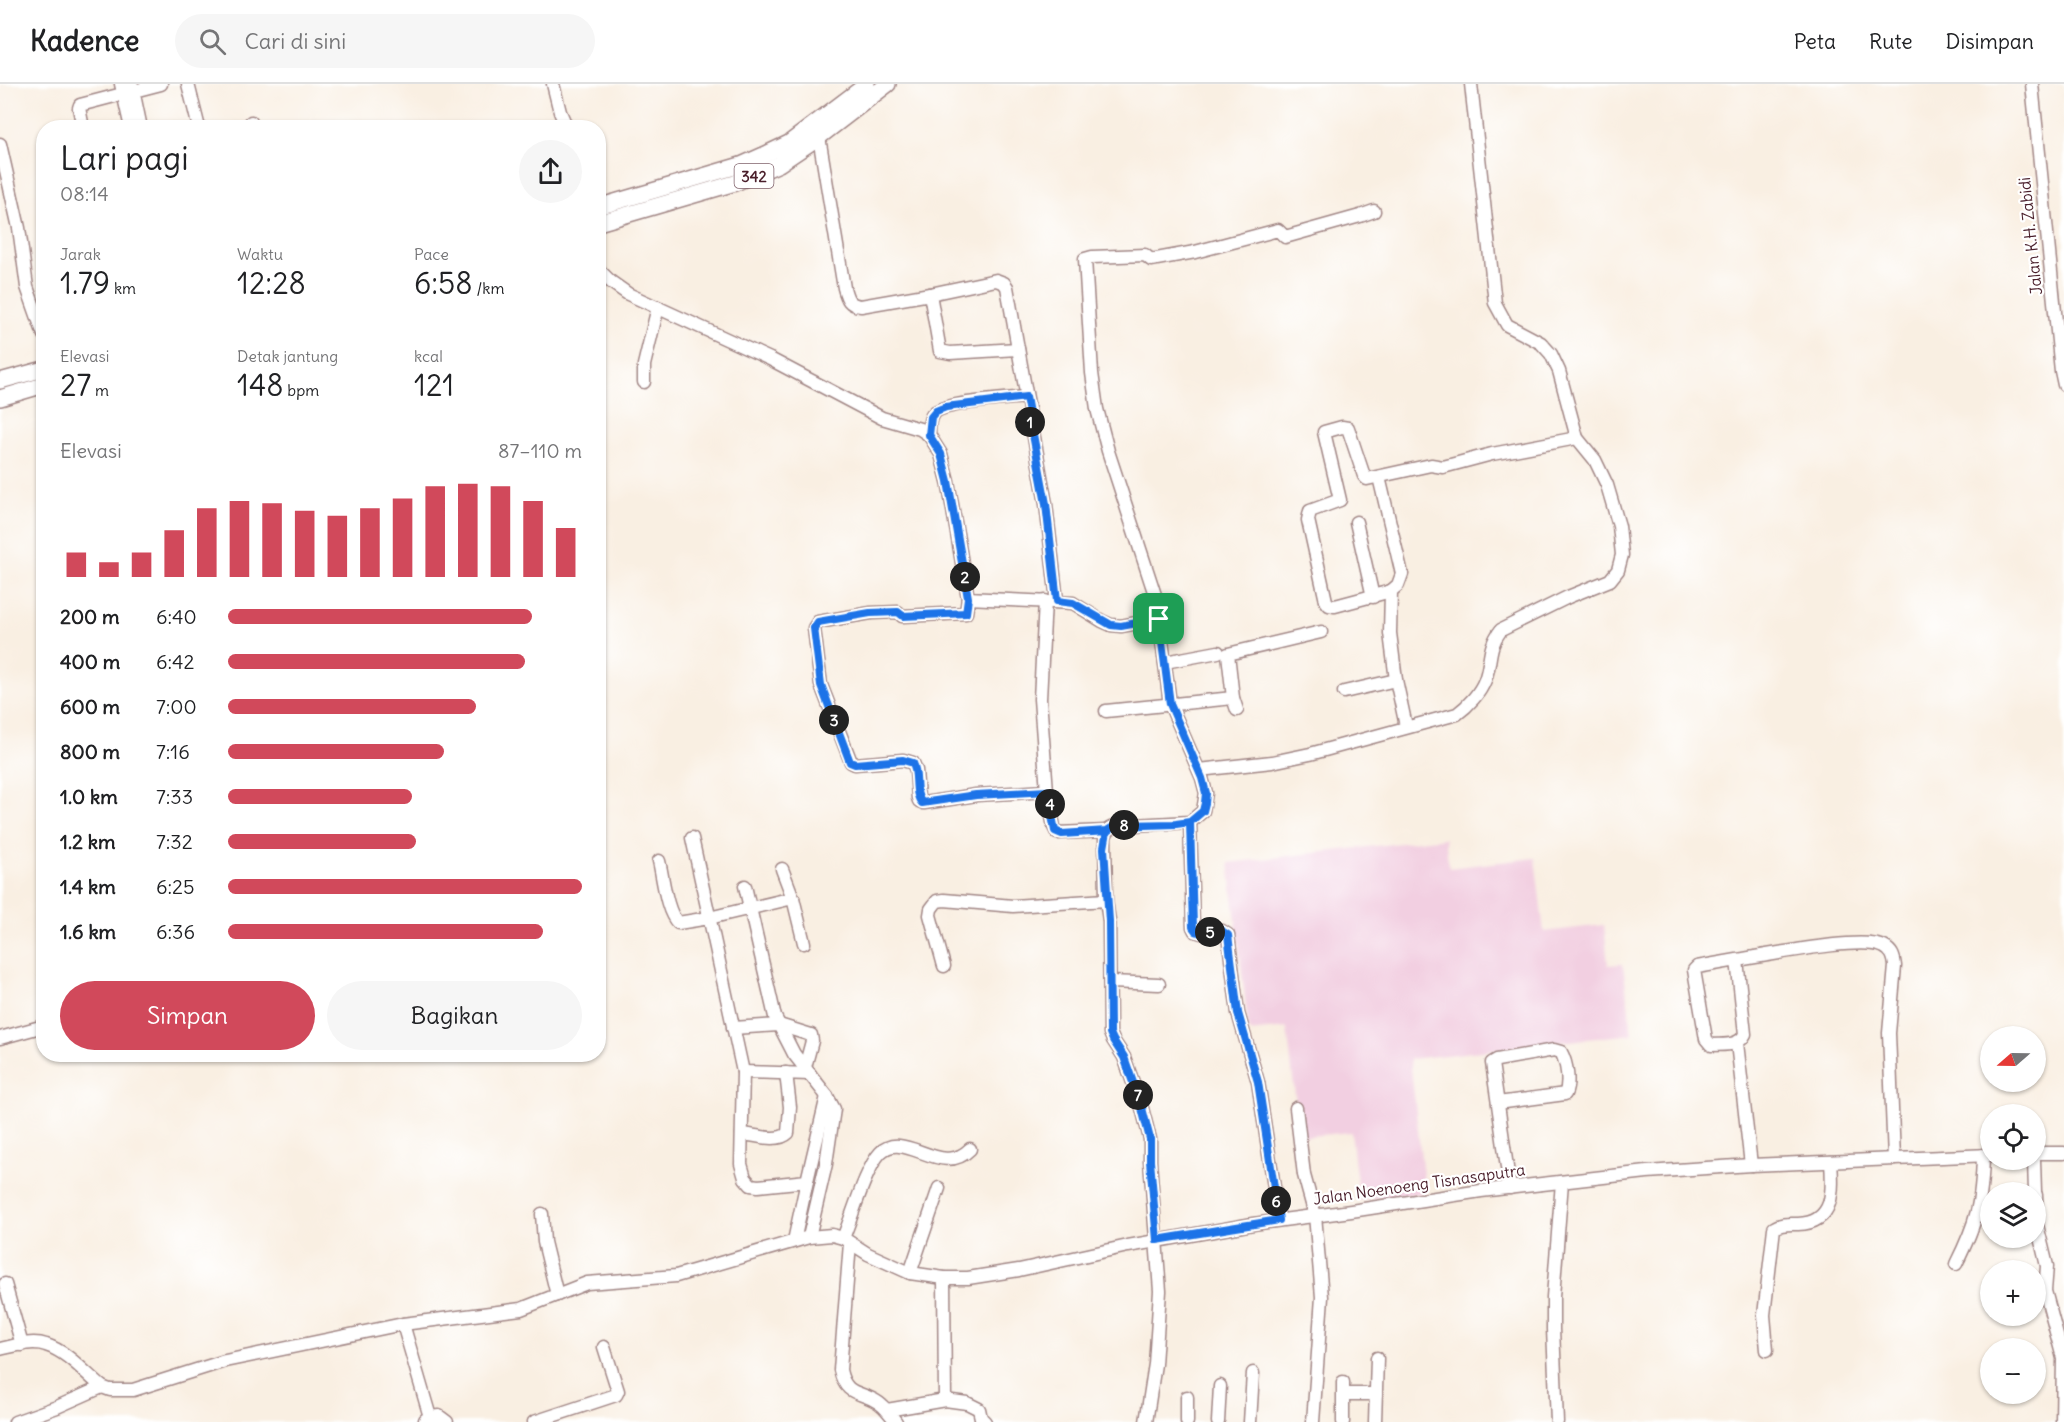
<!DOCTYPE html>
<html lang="id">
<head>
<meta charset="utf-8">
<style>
  :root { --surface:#fff; --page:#f6f6f6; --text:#202124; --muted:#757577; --line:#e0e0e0; --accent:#d1495b }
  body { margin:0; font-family:Delius,sans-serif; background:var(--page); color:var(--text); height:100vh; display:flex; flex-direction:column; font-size:22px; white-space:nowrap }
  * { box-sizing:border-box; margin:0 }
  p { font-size:20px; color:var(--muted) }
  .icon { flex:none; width:33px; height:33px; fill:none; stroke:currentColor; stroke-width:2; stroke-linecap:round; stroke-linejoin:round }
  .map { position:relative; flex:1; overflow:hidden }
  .sheet { position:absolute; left:36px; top:36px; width:570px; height:942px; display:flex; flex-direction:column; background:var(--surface); border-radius:24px; box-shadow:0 2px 4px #0004 }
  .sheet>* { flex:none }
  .needle { width:39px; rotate:250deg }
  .buttons { position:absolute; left:1980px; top:942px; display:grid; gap:12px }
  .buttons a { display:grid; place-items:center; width:66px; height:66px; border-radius:50%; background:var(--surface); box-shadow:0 2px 4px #0004; font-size:30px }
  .pin { position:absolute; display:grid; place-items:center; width:51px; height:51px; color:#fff; margin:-26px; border-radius:12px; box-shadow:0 3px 9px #0006 }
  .km { position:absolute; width:30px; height:30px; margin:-15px; border-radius:50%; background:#222; color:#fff; font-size:16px; line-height:30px; text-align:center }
  .round { display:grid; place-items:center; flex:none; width:63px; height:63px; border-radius:32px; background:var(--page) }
  .summary { display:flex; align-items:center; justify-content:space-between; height:102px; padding:0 24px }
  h1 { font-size:33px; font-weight:600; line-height:45px }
  .stats { display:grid; grid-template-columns:repeat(3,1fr); gap:9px; height:102px; padding:6px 24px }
  .stats div { display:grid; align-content:center }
  .stats b { font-size:30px; font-weight:600 }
  .stats small { font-size:16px; font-weight:400 }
  .stats p { font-size:16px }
  .chart { height:168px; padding:12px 24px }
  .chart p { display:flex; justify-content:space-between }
  .chart svg { width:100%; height:108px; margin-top:6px; stroke:var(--accent); stroke-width:6 }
  .cta { display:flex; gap:12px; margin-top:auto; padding:12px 24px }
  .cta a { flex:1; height:69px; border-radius:36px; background:var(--accent); color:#fff; font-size:24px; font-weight:600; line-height:69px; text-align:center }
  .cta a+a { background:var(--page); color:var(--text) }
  ul { padding:0 24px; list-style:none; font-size:20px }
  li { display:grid; grid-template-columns:96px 72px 1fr; align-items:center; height:45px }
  li i { height:15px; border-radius:8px; background:var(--accent) }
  header { display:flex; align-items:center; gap:36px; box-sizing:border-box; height:84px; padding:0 30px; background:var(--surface); border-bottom:2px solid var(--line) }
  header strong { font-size:28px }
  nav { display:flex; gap:33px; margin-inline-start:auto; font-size:21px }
  .search { width:420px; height:54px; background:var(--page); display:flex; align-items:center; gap:15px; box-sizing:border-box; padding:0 21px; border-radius:33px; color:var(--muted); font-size:22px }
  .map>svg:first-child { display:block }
  .built { fill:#f2cfe1 }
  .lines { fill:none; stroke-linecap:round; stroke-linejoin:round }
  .minor-casing { stroke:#a28786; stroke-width:15 }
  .major-casing { stroke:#a28786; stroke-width:18 }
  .minor { stroke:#fff; stroke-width:12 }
  .major { stroke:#fff; stroke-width:15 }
  .route-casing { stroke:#fff; stroke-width:12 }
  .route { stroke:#1a73e8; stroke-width:8 }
  .labels { text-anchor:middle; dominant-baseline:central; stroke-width:4.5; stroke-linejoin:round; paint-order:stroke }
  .shield { fill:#fff; stroke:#80626b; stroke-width:1.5 }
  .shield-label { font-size:15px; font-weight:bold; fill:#4a1f2b }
  .street-label { font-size:16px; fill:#4a1f2b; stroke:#fff }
</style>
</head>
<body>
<header>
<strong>Kadence</strong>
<div class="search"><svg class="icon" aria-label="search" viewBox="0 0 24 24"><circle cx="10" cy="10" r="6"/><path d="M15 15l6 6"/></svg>Cari di sini</div>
<nav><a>Peta</a><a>Rute</a><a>Disimpan</a></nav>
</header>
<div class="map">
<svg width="2064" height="1338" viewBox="0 0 2064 1338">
  <rect width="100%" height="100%" fill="#fff"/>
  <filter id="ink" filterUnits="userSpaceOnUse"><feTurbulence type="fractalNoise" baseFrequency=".0167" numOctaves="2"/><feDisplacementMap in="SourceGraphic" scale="12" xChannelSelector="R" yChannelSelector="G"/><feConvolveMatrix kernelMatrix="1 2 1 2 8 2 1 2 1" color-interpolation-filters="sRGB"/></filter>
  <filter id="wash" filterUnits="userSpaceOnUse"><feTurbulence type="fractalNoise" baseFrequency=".008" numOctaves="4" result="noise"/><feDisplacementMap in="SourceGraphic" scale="24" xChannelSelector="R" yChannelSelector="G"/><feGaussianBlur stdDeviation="1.35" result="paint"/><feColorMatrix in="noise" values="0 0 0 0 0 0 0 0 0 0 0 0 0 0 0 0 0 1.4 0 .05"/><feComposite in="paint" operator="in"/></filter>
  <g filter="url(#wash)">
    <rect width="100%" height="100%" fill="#f9efe2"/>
    <path class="built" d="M 1445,754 L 1449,784 L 1535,774 L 1544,848 L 1604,841 L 1608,881 L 1623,880 L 1632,950 L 1410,975 L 1425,1109 L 1359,1116 L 1351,1048 L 1300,1053 L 1287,944 L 1249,948 L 1229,779 Z"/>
  </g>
  <g filter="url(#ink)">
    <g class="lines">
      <defs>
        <g id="minor">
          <path d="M 121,0 L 131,44"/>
          <path d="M 188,0 L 199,44"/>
          <path d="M 553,0 L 560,28 L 567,44"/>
          <path d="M 2032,0 L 2061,287 L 2064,301"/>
          <path d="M 132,1 L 141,44"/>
          <path d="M 83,44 L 79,24 L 80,21 L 161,0"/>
          <path d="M 250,44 L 251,38"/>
          <path d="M 819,53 L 844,204 C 847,215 849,221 861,222 L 930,210 L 940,267 L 950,269 L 1018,265"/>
          <path d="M 0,60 L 19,144 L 27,203 L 44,251"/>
          <path d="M 598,185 L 611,198 L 628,210 L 770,275 L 882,334 L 920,345 L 929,351 L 941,370 L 948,397 L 968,514 L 1073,519 L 1102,537 L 1111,541 L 1121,542 L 1159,535"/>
          <path d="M 930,210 L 996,196 L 1004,199 L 1007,203 L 1046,420 L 1057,517"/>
          <path d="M 644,298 L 644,281 L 658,223"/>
          <path d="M 929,351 C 929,344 929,333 934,329 C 946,318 1007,315 1026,313"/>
          <path d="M 1379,393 L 1402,490 L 1398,501 L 1391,507 L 1390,549 L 1396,596 L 1406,642"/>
          <path d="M 1356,438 L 1373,513"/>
          <path d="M 1391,507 L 1335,522 L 1329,521 L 1326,517 L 1308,436 L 1310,427 L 1340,416 L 1324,348 L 1342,343 L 1348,344 L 1364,392 L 1367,395 L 1431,381 L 1443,383 L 1492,370 L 1577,354"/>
          <path d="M 968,514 L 966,529 L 902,532 L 898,528 L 871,529 L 818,538 L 814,544 L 821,601 L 851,678 L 855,680 L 903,676 L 913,679 L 916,686 L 918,714 L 919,717 L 924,719 L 976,711 L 1047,707 L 1054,743 L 1057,749 L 1107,747"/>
          <path d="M 1045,517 L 1040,615 L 1047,707"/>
          <path d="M 1165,578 L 1218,568"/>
          <path d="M 1344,608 L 1396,596"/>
          <path d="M 1237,626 L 1233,614 L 1228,570 L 1321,548"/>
          <path d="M 1106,627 L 1233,614"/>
          <path d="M 1199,686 L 1272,678 L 1310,670 L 1457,630 C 1468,622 1480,609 1485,596 C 1492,577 1487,564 1501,546 L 1568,513 L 1610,496 L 1618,486 L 1622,471 L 1619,442 L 1607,401 L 1595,376 L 1577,354 L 1559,287 L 1551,270 L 1541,259 L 1507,241 L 1495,219 L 1471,0"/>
          <path d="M 1190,738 L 1193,843 L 1195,847 L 1201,849 L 1222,847 L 1228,851 L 1238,929 L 1258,998 L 1279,1136"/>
          <path d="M 692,754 L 743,988 L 741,1080 L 745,1094 L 751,1101 L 758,1102 L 807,1097 L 827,1012"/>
          <path d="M 659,777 C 663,793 666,828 678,839 L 709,834 L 793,814 L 804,859"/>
          <path d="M 782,785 L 793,814"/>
          <path d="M 745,802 L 775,933 L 794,970 L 827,1012 L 834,1025 L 826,1080 L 809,1153"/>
          <path d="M 1737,876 L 1697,883 L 1694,886 L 1706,955 L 1711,961 C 1723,960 1739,963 1745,950 L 1737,876 C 1766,872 1862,851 1884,863 C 1892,867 1894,873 1895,882 L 1889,949 L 1894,1075"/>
          <path d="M 944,882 L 930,831 L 931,825 L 937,817 L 944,816 L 1013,822 L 1106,816"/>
          <path d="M 1110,898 L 1159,900"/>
          <path d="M 733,944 L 779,941 L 811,951 L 812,957 L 805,983"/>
          <path d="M 0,954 L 44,942"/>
          <path d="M 1737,959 L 1751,1081"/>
          <path d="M 743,988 L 810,990"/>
          <path d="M 1498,1019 L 1565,1010 C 1570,999 1567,979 1561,968 L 1554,966 L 1497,976 L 1492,979 L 1510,1104"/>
          <path d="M 1296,1024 L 1304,1091 L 1315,1131 L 1322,1213 L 1313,1338"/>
          <path d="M 742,1050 C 755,1051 778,1059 788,1049 L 790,1023 L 786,989"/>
          <path d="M 2036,1069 L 2064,1069"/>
          <path d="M 2034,1076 L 2035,1108"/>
          <path d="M 2036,1111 L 2037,1141 L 2047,1182 L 2045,1207 L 2063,1274 L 2062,1338"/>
          <path d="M 542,1130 L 544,1158 L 557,1211"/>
          <path d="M 843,1154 C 852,1133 866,1084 880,1069 C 904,1044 941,1095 970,1065"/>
          <path d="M 794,1157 L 807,1097"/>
          <path d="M 850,1159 L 840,1286 C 846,1314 861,1306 879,1319 C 886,1324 891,1331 896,1338"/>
          <path d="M 1956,1180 C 1977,1138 1982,1118 1983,1071"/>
          <path d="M 910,1189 L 939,1104"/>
          <path d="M 5,1200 L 22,1261"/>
          <path d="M 403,1240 L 430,1333"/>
          <path d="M 0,1265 C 14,1262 32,1256 46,1261 C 68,1268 85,1289 102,1303 L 110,1306 L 133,1306 L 225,1277 L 403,1240 L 521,1225 L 587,1199 L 676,1192 L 809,1153 L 832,1151 L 843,1154 L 868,1170 L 910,1189 L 944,1194 L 968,1194 L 1019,1186 L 1128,1162 L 1253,1140 L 1351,1127 L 1481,1107 L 1647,1088 L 1751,1081 L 1990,1071"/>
          <path d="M 1767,1266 L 1764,1231 L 1774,1144 C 1781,1139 1789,1140 1798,1140 C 1835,1139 1833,1106 1831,1078"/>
          <path d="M 1343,1298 L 1343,1338"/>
          <path d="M 1344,1310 L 1376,1310"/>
          <path d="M 1187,1313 L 1187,1338"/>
          <path d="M 945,1316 L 967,1319 L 979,1325 L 981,1334 L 985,1338"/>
          <path d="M 887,1326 L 945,1316 L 944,1194"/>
          <path d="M 425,1336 L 430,1333 L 439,1332 L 447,1338"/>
          <path d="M 15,1338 L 57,1323 L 102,1303"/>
          <path d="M 534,1338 L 616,1311 L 618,1307 L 604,1263"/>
          <path d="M 1146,1338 L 1155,1280 L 1160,1207 L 1150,1077 L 1150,1055 L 1142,1024 L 1124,973 L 1113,956 L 1110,949 L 1109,837 L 1106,816 L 1105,752 L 1109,745 L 1115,742 L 1190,738 L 1203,727 L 1206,709 L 1202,694 L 1170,620 L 1157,517 L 1108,367 L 1097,325 L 1092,289 L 1085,175 L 1092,173 L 1145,171 L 1151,176 L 1195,168 L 1278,146 L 1285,153 L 1360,132 L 1374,127"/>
          <path d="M 1218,1338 L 1220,1302"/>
          <path d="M 1250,1338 L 1253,1289"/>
          <path d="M 1375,1338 L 1377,1274"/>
          <path d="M 1557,1338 L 1553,1245 L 1553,1213 L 1562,1098"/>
        </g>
        <g id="major">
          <path d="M 598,123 L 741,81 L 768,69 L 789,59 L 867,0"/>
          <path d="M 598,139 L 735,99 L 779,80 L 819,53 L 888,0"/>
          <path d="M 0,297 L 44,285"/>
          <path d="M 0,314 L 44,301"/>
        </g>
      </defs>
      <use href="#minor" class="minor-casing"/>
      <use href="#major" class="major-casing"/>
      <use href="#minor" class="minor"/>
      <use href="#major" class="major"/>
    </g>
  </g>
  <g class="lines" filter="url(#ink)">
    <defs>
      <path id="route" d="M 1159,535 L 1121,542 L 1111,541 L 1073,519 L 1057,517 L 1046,420 L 1026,313 L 946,323 L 936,327 L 931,333 L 929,351 L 941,370 L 948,397 L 968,514 L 966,529 L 903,532 L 898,528 L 870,529 L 818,538 L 814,544 L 821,601 L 850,678 L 855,680 L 903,676 L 913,679 C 919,691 913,709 922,719 L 976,711 L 1047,707 L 1055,747 L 1062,750 L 1107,747 L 1115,742 L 1124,741 L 1176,740 L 1190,738 L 1193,843 L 1196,847 L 1201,849 L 1222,847 L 1228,851 L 1238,929 L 1258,998 L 1279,1136 L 1157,1156 L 1150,1077 L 1150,1055 L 1142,1024 L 1124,973 L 1113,956 L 1110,949 L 1109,837 L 1104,764 L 1107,747 L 1115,742 L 1176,740 L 1190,738 L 1203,727 L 1205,719 L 1206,709 L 1202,694 L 1170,620 L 1159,535"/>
    </defs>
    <use href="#route" class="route-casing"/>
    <use href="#route" class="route"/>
  </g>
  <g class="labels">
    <rect class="shield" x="734.5" y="80" width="39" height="24" rx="4.5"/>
    <g class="shield-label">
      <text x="754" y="92">342</text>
    </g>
    <g class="street-label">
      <text transform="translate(2030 152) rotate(-96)">Jalan K.H. Zabidi</text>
      <text transform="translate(1419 1100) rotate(-8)">Jalan Noenoeng Tisnasaputra</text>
    </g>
  </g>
</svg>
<div class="buttons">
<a><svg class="needle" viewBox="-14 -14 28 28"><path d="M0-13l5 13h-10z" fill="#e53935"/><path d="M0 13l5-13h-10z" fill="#757577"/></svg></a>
<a><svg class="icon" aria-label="locate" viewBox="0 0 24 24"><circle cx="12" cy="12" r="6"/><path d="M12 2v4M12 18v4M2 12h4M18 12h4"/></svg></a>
<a><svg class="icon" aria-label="layers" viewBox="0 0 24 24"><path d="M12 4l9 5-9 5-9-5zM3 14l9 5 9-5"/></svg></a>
<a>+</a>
<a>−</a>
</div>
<div class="pin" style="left:1159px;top:535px;background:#1e9e55"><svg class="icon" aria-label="arrive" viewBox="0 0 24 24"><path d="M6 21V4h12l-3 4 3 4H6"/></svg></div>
<b class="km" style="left:1030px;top:338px">1</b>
<b class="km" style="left:965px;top:493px">2</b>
<b class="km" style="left:834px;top:636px">3</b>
<b class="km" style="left:1050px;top:720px">4</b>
<b class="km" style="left:1210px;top:848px">5</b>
<b class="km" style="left:1276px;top:1117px">6</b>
<b class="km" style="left:1138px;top:1011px">7</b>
<b class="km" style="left:1124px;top:741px">8</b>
<section class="sheet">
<div class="summary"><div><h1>Lari pagi</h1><p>08:14</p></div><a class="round"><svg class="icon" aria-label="share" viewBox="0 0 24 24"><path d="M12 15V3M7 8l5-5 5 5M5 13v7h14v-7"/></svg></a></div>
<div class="stats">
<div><p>Jarak</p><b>1.79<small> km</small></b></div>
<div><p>Waktu</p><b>12:28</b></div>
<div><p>Pace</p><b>6:58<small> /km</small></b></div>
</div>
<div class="stats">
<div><p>Elevasi</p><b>27<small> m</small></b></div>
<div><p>Detak jantung</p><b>148<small> bpm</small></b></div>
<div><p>kcal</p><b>121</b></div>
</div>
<div class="chart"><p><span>Elevasi</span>87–110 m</p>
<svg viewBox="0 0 160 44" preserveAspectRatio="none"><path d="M5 44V34M15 44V38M25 44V34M35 44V25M45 44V16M55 44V13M65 44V14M75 44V17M85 44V19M95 44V16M105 44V12M115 44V7M125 44V6M135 44V7M145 44V13M155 44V24"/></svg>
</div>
<ul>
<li><b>200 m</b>6:40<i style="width:86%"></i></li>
<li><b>400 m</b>6:42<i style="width:84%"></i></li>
<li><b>600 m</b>7:00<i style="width:70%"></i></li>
<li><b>800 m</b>7:16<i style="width:61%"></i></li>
<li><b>1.0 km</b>7:33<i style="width:52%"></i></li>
<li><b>1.2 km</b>7:32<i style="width:53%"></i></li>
<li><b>1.4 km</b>6:25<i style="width:100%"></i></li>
<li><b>1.6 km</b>6:36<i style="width:89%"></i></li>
</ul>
<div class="cta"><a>Simpan</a><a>Bagikan</a></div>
</section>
</div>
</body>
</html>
